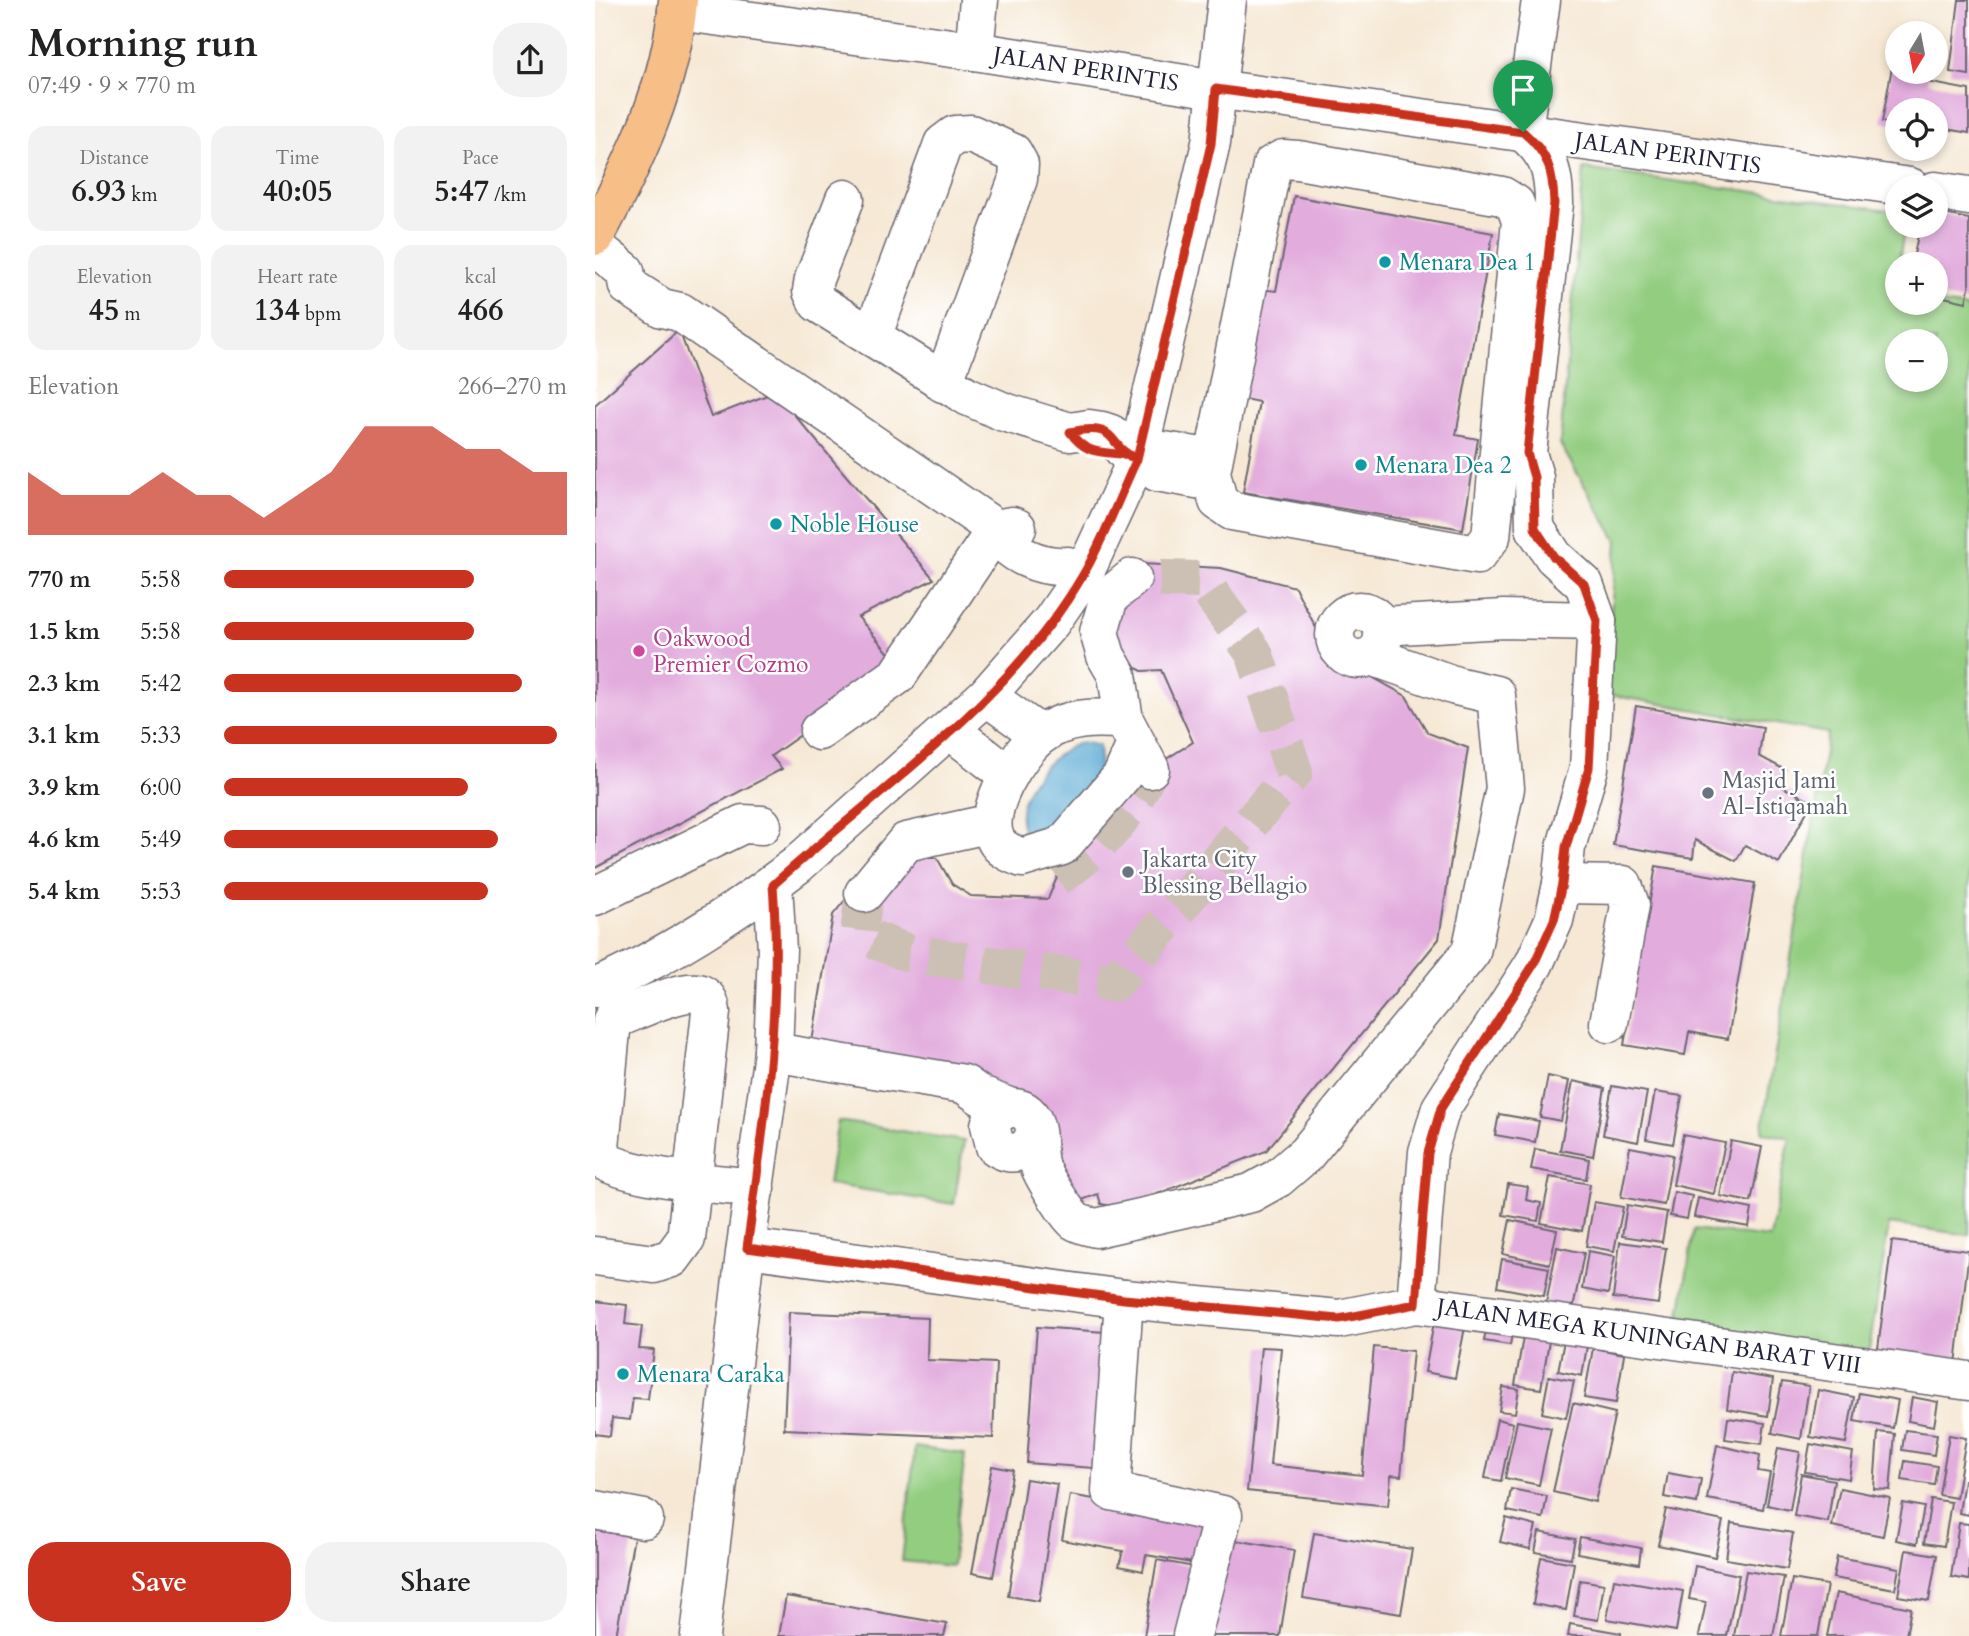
<!DOCTYPE html>
<html lang="en">
<head>
<meta charset="utf-8">
<style>
  :root { --surface:#fff; --page:#f2f2f2; --text:#222; --muted:#767676; --accent:#c8321e }
  body { margin:0; font-family:Cardo,serif; background:var(--page); color:var(--text); height:100vh; display:flex; flex-direction:column; font-size:26px; white-space:nowrap }
  * { box-sizing:border-box; margin:0 }
  p { font-size:23px; color:var(--muted) }
  .icon { flex:none; width:38px; height:38px; fill:none; stroke:currentColor; stroke-width:2; stroke-linecap:round; stroke-linejoin:round }
  .map { position:relative; flex:1; overflow:hidden }
  .panel { display:flex; flex-direction:column; background:var(--surface); width:595px }
  .panel>* { flex:none }
  .needle { width:46px; rotate:190deg }
  .buttons { position:absolute; left:1290px; top:21px; display:grid; gap:14px }
  .buttons a { display:grid; place-items:center; width:63px; height:63px; border-radius:50%; background:var(--surface); box-shadow:0 4px 10px #0003; font-size:35px }
  .pin { position:absolute; display:grid; place-items:center; width:60px; height:60px; color:#fff; margin:-72px -30px; border-radius:50% 50% 50% 0; rotate:-45deg; box-shadow:0 0 7px #0007 }
  .pin .icon { rotate:45deg }
  .round { display:grid; place-items:center; flex:none; width:74px; height:74px; border-radius:28px; background:var(--page) }
  .summary { display:flex; align-items:center; justify-content:space-between; height:119px; padding:0 28px }
  h1 { font-size:38px; font-weight:700; line-height:52px }
  .stats { display:grid; grid-template-columns:repeat(3,1fr); gap:10px; height:119px; padding:7px 28px }
  .stats div { display:grid; align-content:center; border-radius:18px; background:var(--page); text-align:center }
  .stats b { font-size:30px; font-weight:700 }
  .stats small { font-size:19px; font-weight:400 }
  .stats p { font-size:19px }
  .chart { height:196px; padding:14px 28px }
  .chart p { display:flex; justify-content:space-between }
  .chart svg { width:100%; height:126px; margin-top:7px; fill:var(--accent); opacity:.7 }
  .primary-button { display:flex; gap:14px; margin-top:auto; padding:14px 28px }
  .primary-button a { flex:1; height:80px; border-radius:28px; background:var(--accent); color:#fff; font-size:28px; font-weight:700; line-height:80px; text-align:center }
  .primary-button a+a { background:var(--page); color:var(--text) }
  ul { padding:0 28px; list-style:none; font-size:23px }
  li { display:grid; grid-template-columns:112px 84px 1fr; align-items:center; height:52px }
  li i { height:18px; border-radius:9px; background:var(--accent) }
  main { display:flex; flex:1; min-height:0 }
  .map>svg:first-child { display:block }
  .green { fill:#93cd80; stroke:#5a785e; stroke-width:2; fill-rule:evenodd }
  .water { fill:#57a7d1; stroke:#3c6486; stroke-width:2 }
  .building { fill:#e2acdd }
  .lines { fill:none; stroke-linecap:round; stroke-linejoin:round }
  .minor-tunnel { stroke:#ccc0b5; stroke-width:38; stroke-dasharray:38 19; stroke-linecap:butt }
  .minor-casing { stroke:#6c6771; stroke-width:41 }
  .major-casing { stroke:#6c6771; stroke-width:41 }
  .minor { stroke:#fff; stroke-width:38 }
  .major { stroke:#f7be88; stroke-width:38 }
  .route-casing { stroke:#fff; stroke-width:14 }
  .route { stroke:#c8321e; stroke-width:9 }
  .culture-dot { fill:#0f9aa8; stroke:#fff; stroke-width:2.5 }
  .hotel-dot { fill:#d1479c; stroke:#fff; stroke-width:2.5 }
  .worship-dot { fill:#6b7280; stroke:#fff; stroke-width:2.5 }
  .labels { text-anchor:middle; dominant-baseline:central; stroke-width:5; stroke-linejoin:round; paint-order:stroke }
  .street-label { font-size:23px; fill:#22223b; stroke:#fff }
  .culture-label { font-size:23px; fill:#0d838f; stroke:#fff; text-anchor:start }
  .hotel-label { font-size:23px; fill:#b23c85; stroke:#fff; text-anchor:start }
  .worship-label { font-size:23px; fill:#5b616d; stroke:#fff; text-anchor:start }
</style>
</head>
<body>
<main>
<section class="panel">
<div class="summary"><div><h1>Morning run</h1><p>07:49 · 9 × 770 m</p></div><a class="round"><svg class="icon" aria-label="share" viewBox="0 0 24 24"><path d="M12 15V3M7 8l5-5 5 5M5 13v7h14v-7"/></svg></a></div>
<div class="stats">
<div><p>Distance</p><b>6.93<small> km</small></b></div>
<div><p>Time</p><b>40:05</b></div>
<div><p>Pace</p><b>5:47<small> /km</small></b></div>
</div>
<div class="stats">
<div><p>Elevation</p><b>45<small> m</small></b></div>
<div><p>Heart rate</p><b>134<small> bpm</small></b></div>
<div><p>kcal</p><b>466</b></div>
</div>
<div class="chart"><p><span>Elevation</span>266–270 m</p>
<svg viewBox="0 0 160 44" preserveAspectRatio="none"><path d="M0 44V22L10 30L20 30L30 30L40 22L50 30L60 30L70 38L80 30L90 22L100 6L110 6L120 6L130 14L140 14L150 22L160 22V44z"/></svg>
</div>
<ul>
<li><b>770 m</b>5:58<i style="width:73%"></i></li>
<li><b>1.5 km</b>5:58<i style="width:73%"></i></li>
<li><b>2.3 km</b>5:42<i style="width:87%"></i></li>
<li><b>3.1 km</b>5:33<i style="width:97%"></i></li>
<li><b>3.9 km</b>6:00<i style="width:71%"></i></li>
<li><b>4.6 km</b>5:49<i style="width:80%"></i></li>
<li><b>5.4 km</b>5:53<i style="width:77%"></i></li>
</ul>
<div class="primary-button"><a>Save</a><a>Share</a></div>
</section>
<div class="map">
<svg width="1374" height="1636" viewBox="0 0 1374 1636">
  <rect width="100%" height="100%" fill="#fff"/>
  <filter id="ink" filterUnits="userSpaceOnUse"><feTurbulence type="fractalNoise" baseFrequency=".0143" numOctaves="2"/><feDisplacementMap in="SourceGraphic" scale="14" xChannelSelector="R" yChannelSelector="G"/><feConvolveMatrix kernelMatrix="1 2 1 2 8 2 1 2 1" color-interpolation-filters="sRGB"/></filter>
  <filter id="wash" filterUnits="userSpaceOnUse"><feTurbulence type="fractalNoise" baseFrequency=".00686" numOctaves="4" result="noise"/><feDisplacementMap in="SourceGraphic" scale="28" xChannelSelector="R" yChannelSelector="G"/><feGaussianBlur stdDeviation="1.57" result="paint"/><feColorMatrix in="noise" values="0 0 0 0 0 0 0 0 0 0 0 0 0 0 0 0 0 1.4 0 .05"/><feComposite in="paint" operator="in"/></filter>
  <g filter="url(#wash)">
    <rect width="100%" height="100%" fill="#f6e8d4"/>
    <g class="green">
      <path d="M 989,169 L 1302,211 L 1302,226 L 1310,226 L 1298,296 L 1302,297 L 1302,303 L 1340,303 L 1374,308 L 1374,1235 L 1294,1224 L 1272,1363 L 1082,1334 L 1099,1229 L 1175,1238 L 1195,1138 L 1167,1132 L 1233,733 L 1009,694 L 1022,541 L 965,444 ZM 1302,341 L 1340,341 L 1340,380 L 1302,380 Z"/>
      <path d="M 243,1121 L 369,1141 L 359,1204 L 233,1184 Z"/>
      <path d="M 320,1447 L 370,1454 L 357,1566 L 307,1561 Z"/>
    </g>
    <path class="water" d="M 487,742 L 504,746 C 505,756 505,769 501,779 C 490,803 457,837 430,835 C 412,799 454,753 487,742 Z"/>
    <g id="blocks">
      <g class="building">
        <path d="M 1364,0 L 1374,0 L 1374,75 L 1355,72 Z"/>
        <path d="M 1301,45 L 1302,72 L 1334,72 L 1332,82 L 1374,90 L 1374,133 L 1340,127 L 1340,110 L 1302,110 L 1302,125 L 1287,122 Z"/>
        <path d="M 699,196 L 898,233 L 861,435 L 883,439 L 868,529 L 648,492 L 664,402 L 639,397 L 656,288 L 681,291 Z"/>
        <path d="M 1340,212 L 1374,219 L 1374,288 L 1371,302 L 1340,295 L 1340,264 L 1317,264 L 1325,226 L 1340,226 Z"/>
        <path d="M 84,330 L 116,417 L 180,392 L 339,579 L 263,617 L 304,665 L 176,756 L 187,769 L 0,868 L 0,405 Z"/>
        <path d="M 547,564 L 626,568 L 700,587 L 734,653 L 811,696 L 833,733 L 873,748 L 844,939 L 671,1151 L 527,1208 L 506,1204 L 503,1194 L 479,1203 L 448,1130 L 216,1048 L 238,915 L 250,900 L 269,893 L 315,854 L 342,858 L 357,884 L 376,896 L 453,899 L 473,851 L 533,783 L 598,742 L 566,670 L 547,671 L 526,660 L 515,628 Z"/>
        <path d="M 1041,706 L 1168,727 L 1164,756 L 1190,770 L 1182,784 L 1217,802 L 1184,863 L 1150,845 L 1141,861 L 1100,840 L 1098,858 L 1018,845 Z"/>
        <path d="M 1061,866 L 1160,883 L 1133,1039 L 1094,1032 L 1090,1055 L 1029,1045 Z"/>
        <path d="M 953,1076 L 974,1081 L 966,1121 L 945,1117 Z"/>
        <path d="M 978,1081 L 1010,1088 L 998,1156 L 965,1150 Z"/>
        <path d="M 1017,1086 L 1052,1092 L 1043,1142 L 1008,1135 Z"/>
        <path d="M 1060,1092 L 1087,1096 L 1078,1144 L 1051,1139 Z"/>
        <path d="M 904,1114 L 944,1121 L 940,1142 L 900,1135 Z"/>
        <path d="M 1088,1135 L 1130,1143 L 1119,1194 L 1078,1185 Z"/>
        <path d="M 1136,1141 L 1167,1147 L 1156,1202 L 1125,1196 Z"/>
        <path d="M 1035,1147 L 1078,1155 L 1069,1205 L 1026,1197 Z"/>
        <path d="M 940,1149 L 994,1159 L 991,1179 L 936,1169 Z"/>
        <path d="M 955,1177 L 995,1184 L 987,1231 L 946,1223 Z"/>
        <path d="M 913,1184 L 933,1187 L 931,1200 L 946,1203 L 943,1221 L 908,1215 Z"/>
        <path d="M 1079,1192 L 1097,1196 L 1092,1219 L 1075,1216 Z"/>
        <path d="M 1103,1198 L 1157,1209 L 1154,1227 L 1099,1217 Z"/>
        <path d="M 999,1202 L 1028,1207 L 1019,1251 L 991,1246 Z"/>
        <path d="M 1032,1205 L 1072,1212 L 1067,1242 L 1027,1236 Z"/>
        <path d="M 915,1220 L 962,1230 L 955,1264 L 908,1254 Z"/>
        <path d="M 1297,1241 L 1374,1251 L 1360,1373 L 1281,1364 Z"/>
        <path d="M 1025,1242 L 1071,1248 L 1063,1304 L 1018,1298 Z"/>
        <path d="M 962,1247 L 989,1253 L 978,1309 L 951,1304 Z"/>
        <path d="M 993,1251 L 1020,1256 L 1013,1294 L 987,1289 Z"/>
        <path d="M 907,1259 L 954,1268 L 949,1296 L 902,1287 Z"/>
        <path d="M 0,1301 L 32,1305 L 30,1324 L 47,1326 L 44,1349 L 59,1350 L 53,1399 L 38,1398 L 35,1420 L 17,1418 L 15,1436 L 0,1434 Z"/>
        <path d="M 194,1312 L 333,1318 L 332,1360 L 401,1363 L 398,1438 L 189,1429 Z"/>
        <path d="M 840,1316 L 871,1322 L 860,1378 L 830,1372 Z"/>
        <path d="M 892,1325 L 918,1329 L 915,1345 L 889,1341 Z"/>
        <path d="M 442,1327 L 523,1333 L 512,1469 L 432,1463 Z"/>
        <path d="M 929,1331 L 955,1335 L 946,1389 L 920,1385 Z"/>
        <path d="M 970,1336 L 993,1340 L 987,1376 L 963,1371 Z"/>
        <path d="M 666,1347 L 686,1348 L 675,1465 L 767,1475 L 779,1347 L 818,1351 L 806,1476 L 796,1475 L 793,1506 L 652,1491 Z"/>
        <path d="M 998,1348 L 1029,1354 L 1021,1403 L 989,1398 Z"/>
        <path d="M 1137,1372 L 1178,1379 L 1173,1416 L 1132,1409 Z"/>
        <path d="M 954,1376 L 979,1381 L 971,1418 L 947,1413 Z"/>
        <path d="M 1187,1382 L 1214,1386 L 1206,1439 L 1177,1433 Z"/>
        <path d="M 908,1387 L 924,1389 L 920,1413 L 904,1411 Z"/>
        <path d="M 1223,1390 L 1259,1397 L 1251,1443 L 1215,1437 Z"/>
        <path d="M 1264,1393 L 1303,1400 L 1298,1428 L 1259,1421 Z"/>
        <path d="M 1317,1397 L 1343,1402 L 1339,1426 L 1313,1421 Z"/>
        <path d="M 978,1403 L 1020,1413 L 1000,1502 L 958,1492 Z"/>
        <path d="M 1133,1418 L 1170,1423 L 1167,1444 L 1130,1439 Z"/>
        <path d="M 902,1419 L 918,1423 L 906,1481 L 890,1478 Z"/>
        <path d="M 922,1421 L 956,1428 L 944,1485 L 910,1478 Z"/>
        <path d="M 1310,1430 L 1342,1434 L 1339,1455 L 1307,1450 Z"/>
        <path d="M 1283,1432 L 1300,1434 L 1295,1490 L 1279,1489 Z"/>
        <path d="M 1354,1435 L 1371,1438 L 1361,1498 L 1344,1495 Z"/>
        <path d="M 1215,1444 L 1258,1452 L 1254,1479 L 1210,1472 Z"/>
        <path d="M 1122,1445 L 1165,1455 L 1163,1471 L 1175,1473 L 1168,1509 L 1112,1499 Z"/>
        <path d="M 1183,1448 L 1205,1452 L 1195,1510 L 1172,1505 Z"/>
        <path d="M 1310,1461 L 1342,1466 L 1339,1485 L 1307,1480 Z"/>
        <path d="M 397,1466 L 418,1470 L 398,1577 L 377,1573 Z"/>
        <path d="M 1073,1473 L 1106,1479 L 1102,1503 L 1069,1497 Z"/>
        <path d="M 1206,1474 L 1239,1480 L 1233,1522 L 1199,1516 Z"/>
        <path d="M 431,1479 L 462,1484 L 444,1601 L 413,1596 Z"/>
        <path d="M 1369,1480 L 1374,1480 L 1374,1515 L 1364,1513 Z"/>
        <path d="M 1245,1488 L 1295,1498 L 1288,1536 L 1237,1526 Z"/>
        <path d="M 916,1489 L 952,1496 L 948,1518 L 912,1511 Z"/>
        <path d="M 475,1495 L 618,1519 L 609,1565 L 551,1555 L 548,1571 L 524,1566 L 528,1551 L 467,1540 Z"/>
        <path d="M 1336,1499 L 1356,1502 L 1349,1546 L 1329,1543 Z"/>
        <path d="M 1308,1503 L 1329,1507 L 1322,1544 L 1301,1540 Z"/>
        <path d="M 1071,1509 L 1128,1521 L 1120,1557 L 1063,1545 Z"/>
        <path d="M 911,1518 L 941,1526 L 935,1549 L 905,1542 Z"/>
        <path d="M 1136,1523 L 1198,1533 L 1192,1569 L 1131,1559 Z"/>
        <path d="M 1364,1523 L 1374,1524 L 1374,1580 L 1356,1577 Z"/>
        <path d="M 0,1530 L 39,1537 L 21,1636 L 0,1636 Z"/>
        <path d="M 944,1532 L 980,1539 L 976,1558 L 940,1552 Z"/>
        <path d="M 719,1533 L 817,1549 L 806,1614 L 708,1598 Z"/>
        <path d="M 985,1537 L 1046,1548 L 1044,1564 L 982,1553 Z"/>
        <path d="M 628,1538 L 699,1550 L 685,1636 L 612,1636 Z"/>
        <path d="M 1311,1550 L 1342,1555 L 1334,1601 L 1303,1596 Z"/>
        <path d="M 946,1557 L 979,1563 L 971,1610 L 938,1604 Z"/>
        <path d="M 1242,1557 L 1304,1568 L 1300,1589 L 1238,1578 Z"/>
        <path d="M 562,1560 L 604,1568 L 592,1636 L 549,1636 Z"/>
        <path d="M 1100,1566 L 1144,1575 L 1132,1636 L 1104,1636 L 1111,1602 L 1094,1599 Z"/>
        <path d="M 1151,1571 L 1189,1577 L 1178,1636 L 1139,1636 Z"/>
        <path d="M 1019,1579 L 1088,1591 L 1081,1631 L 1012,1619 Z"/>
        <path d="M 1197,1579 L 1232,1585 L 1223,1636 L 1186,1636 Z"/>
        <path d="M 985,1580 L 1009,1584 L 1003,1620 L 979,1616 Z"/>
        <path d="M 1241,1593 L 1316,1608 L 1311,1636 L 1232,1636 Z"/>
        <path d="M 191,1596 L 352,1624 L 349,1636 L 184,1636 Z"/>
        <path d="M 975,1624 L 1026,1633 L 1026,1636 L 973,1636 Z"/>
      </g>
    </g>
  </g>
  <g filter="url(#ink)">
    <use href="#blocks" fill-opacity="0" stroke="#6c6771" stroke-width="2"/>
    <g class="lines">
      <g class="minor-tunnel">
        <path d="M 462,877 C 501,853 537,812 555,769"/>
        <path d="M 269,893 L 264,934 L 313,953 L 519,983 L 699,772 L 659,653 L 606,580 L 537,578"/>
      </g>
      <defs>
        <g id="minor">
          <path d="M 82,11 L 379,51 L 621,89 L 1315,187"/>
          <path d="M 379,51 L 384,0"/>
          <path d="M 928,132 L 946,0"/>
          <path d="M 1340,191 L 1374,196"/>
          <path d="M 250,199 L 219,279 L 217,291 L 223,303 L 372,396 L 409,412 L 475,432 L 494,429 L 507,431 L 516,434 L 533,455 L 562,464"/>
          <path d="M 0,247 L 30,271 L 33,286 L 67,308 L 85,312 L 401,529 C 411,555 448,568 473,566"/>
          <path d="M 277,337 L 348,144 L 360,135 L 376,134 L 418,153 L 424,164 L 423,179 L 348,383"/>
          <path d="M 554,462 L 569,451 L 607,457 L 616,472 L 623,501 L 637,511 L 882,555 L 896,537 L 926,221 L 920,204 L 907,196 L 703,160 L 688,159 L 677,165 L 616,472 L 607,480 L 562,472 L 554,462"/>
          <circle cx="764" cy="635" r="24"/>
          <path d="M 787,626 L 909,619 L 1002,621"/>
          <path d="M 391,696 L 446,735"/>
          <path d="M 529,720 L 522,675 L 511,656 L 504,632 L 514,597 L 537,578"/>
          <path d="M 355,730 L 413,775"/>
          <path d="M 224,731 L 303,675 L 401,529 L 417,526 L 422,528"/>
          <path d="M 541,744 L 527,776 L 467,846 L 427,858 C 418,854 406,850 401,840 C 386,812 423,752 446,735 C 470,717 501,717 529,720 L 555,769"/>
          <path d="M 967,884 L 1028,885 L 1035,905 L 1014,1023"/>
          <path d="M 269,893 L 311,842 L 397,823"/>
          <path d="M 0,896 L 148,824 L 167,825"/>
          <path d="M 0,988 C 71,957 141,912 202,865 L 391,696 L 456,622 L 489,574 L 542,459 L 616,143 L 632,0"/>
          <path d="M 178,1052 L 369,1084 L 386,1096 L 416,1108"/>
          <path d="M 440,1131 C 437,1152 417,1159 400,1146 L 395,1125 C 402,1108 425,1100 437,1119 C 445,1133 440,1152 445,1167 C 448,1176 473,1216 480,1221 C 486,1225 494,1226 501,1228 L 656,1193 L 683,1178 L 711,1154 L 876,952 L 910,788 L 901,695 L 861,686 L 777,656"/>
          <path d="M 152,1248 L 529,1299 L 744,1319 L 821,1304 L 1374,1381"/>
          <path d="M 0,1256 L 59,1264 L 77,1258 L 91,1239 L 116,1012 C 115,1004 114,998 106,994 C 90,986 35,1014 17,1020 L 5,1147 L 9,1161 C 44,1179 118,1183 160,1188"/>
          <path d="M 529,1299 L 516,1491 L 628,1515 L 597,1636"/>
          <path d="M 821,1304 L 833,1152 L 846,1108 L 939,964 L 959,920 L 967,884 L 971,847 L 994,768 L 1002,621 L 989,584 L 959,557 L 940,528 L 939,477 L 932,453 L 959,203 C 959,170 953,153 928,132"/>
          <path d="M 0,1510 L 49,1519"/>
          <path d="M 105,1636 L 150,1253 L 178,1052 L 182,950 L 178,885"/>
        </g>
        <path id="major" d="M 0,236 C 39,163 77,84 83,0"/>
      </defs>
      <use href="#minor" class="minor-casing"/>
      <use href="#major" class="major-casing"/>
      <use href="#minor" class="minor"/>
      <use href="#major" class="major"/>
    </g>
  </g>
  <g class="lines" filter="url(#ink)">
    <defs>
      <path id="route" d="M 928,132 L 621,89 L 616,144 L 542,459 C 515,447 496,462 475,432 C 527,422 509,445 542,459 C 524,497 509,539 488,575 C 414,702 285,788 178,885 C 187,1007 169,1127 152,1248 L 529,1299 L 744,1319 L 821,1304 L 833,1153 L 846,1108 L 939,964 L 959,920 L 967,884 L 971,847 L 994,768 L 1002,621 L 989,584 L 959,557 L 940,528 L 939,477 L 932,453 L 959,203 C 958,170 953,153 928,132"/>
    </defs>
    <use href="#route" class="route-casing"/>
    <use href="#route" class="route"/>
  </g>
  <g class="culture-dot">
    <circle cx="790" cy="262" r="7"/>
    <circle cx="766" cy="465" r="7"/>
    <circle cx="181" cy="524" r="7"/>
    <circle cx="28" cy="1374" r="7"/>
  </g>
  <circle class="hotel-dot" cx="44" cy="651" r="7"/>
  <g class="worship-dot">
    <circle cx="1113" cy="793" r="7"/>
    <circle cx="533" cy="872" r="7"/>
  </g>
  <g class="labels">
    <g class="street-label">
      <text transform="translate(491 69) rotate(9)">JALAN PERINTIS</text>
      <text transform="translate(1073 153) rotate(8)">JALAN PERINTIS</text>
      <text transform="translate(1054 1336) rotate(8)">JALAN MEGA KUNINGAN BARAT VIII</text>
    </g>
    <g class="culture-label">
      <text x="804" y="262">Menara Dea 1</text>
      <text x="780" y="465">Menara Dea 2</text>
      <text x="195" y="524">Noble House</text>
      <text x="42" y="1374">Menara Caraka</text>
    </g>
    <g class="hotel-label">
      <text x="58" y="638">Oakwood<tspan x="58" dy="26">Premier Cozmo</tspan></text>
    </g>
    <g class="worship-label">
      <text x="1127" y="780">Masjid Jami<tspan x="1127" dy="26">Al-Istiqamah</tspan></text>
      <text x="547" y="859">Jakarta City<tspan x="547" dy="26">Blessing Bellagio</tspan></text>
    </g>
  </g>
</svg>
<div class="buttons">
<a><svg class="needle" viewBox="-14 -14 28 28"><path d="M0-13l5 13h-10z" fill="#e53935"/><path d="M0 13l5-13h-10z" fill="#767676"/></svg></a>
<a><svg class="icon" aria-label="locate" viewBox="0 0 24 24"><circle cx="12" cy="12" r="6"/><path d="M12 2v4M12 18v4M2 12h4M18 12h4"/></svg></a>
<a><svg class="icon" aria-label="layers" viewBox="0 0 24 24"><path d="M12 4l9 5-9 5-9-5zM3 14l9 5 9-5"/></svg></a>
<a>+</a>
<a>−</a>
</div>
<div class="pin" style="left:928px;top:132px;background:#1e9e55"><svg class="icon" aria-label="arrive" viewBox="0 0 24 24"><path d="M6 21V4h12l-3 4 3 4H6"/></svg></div>
</div>
</main>
</body>
</html>
